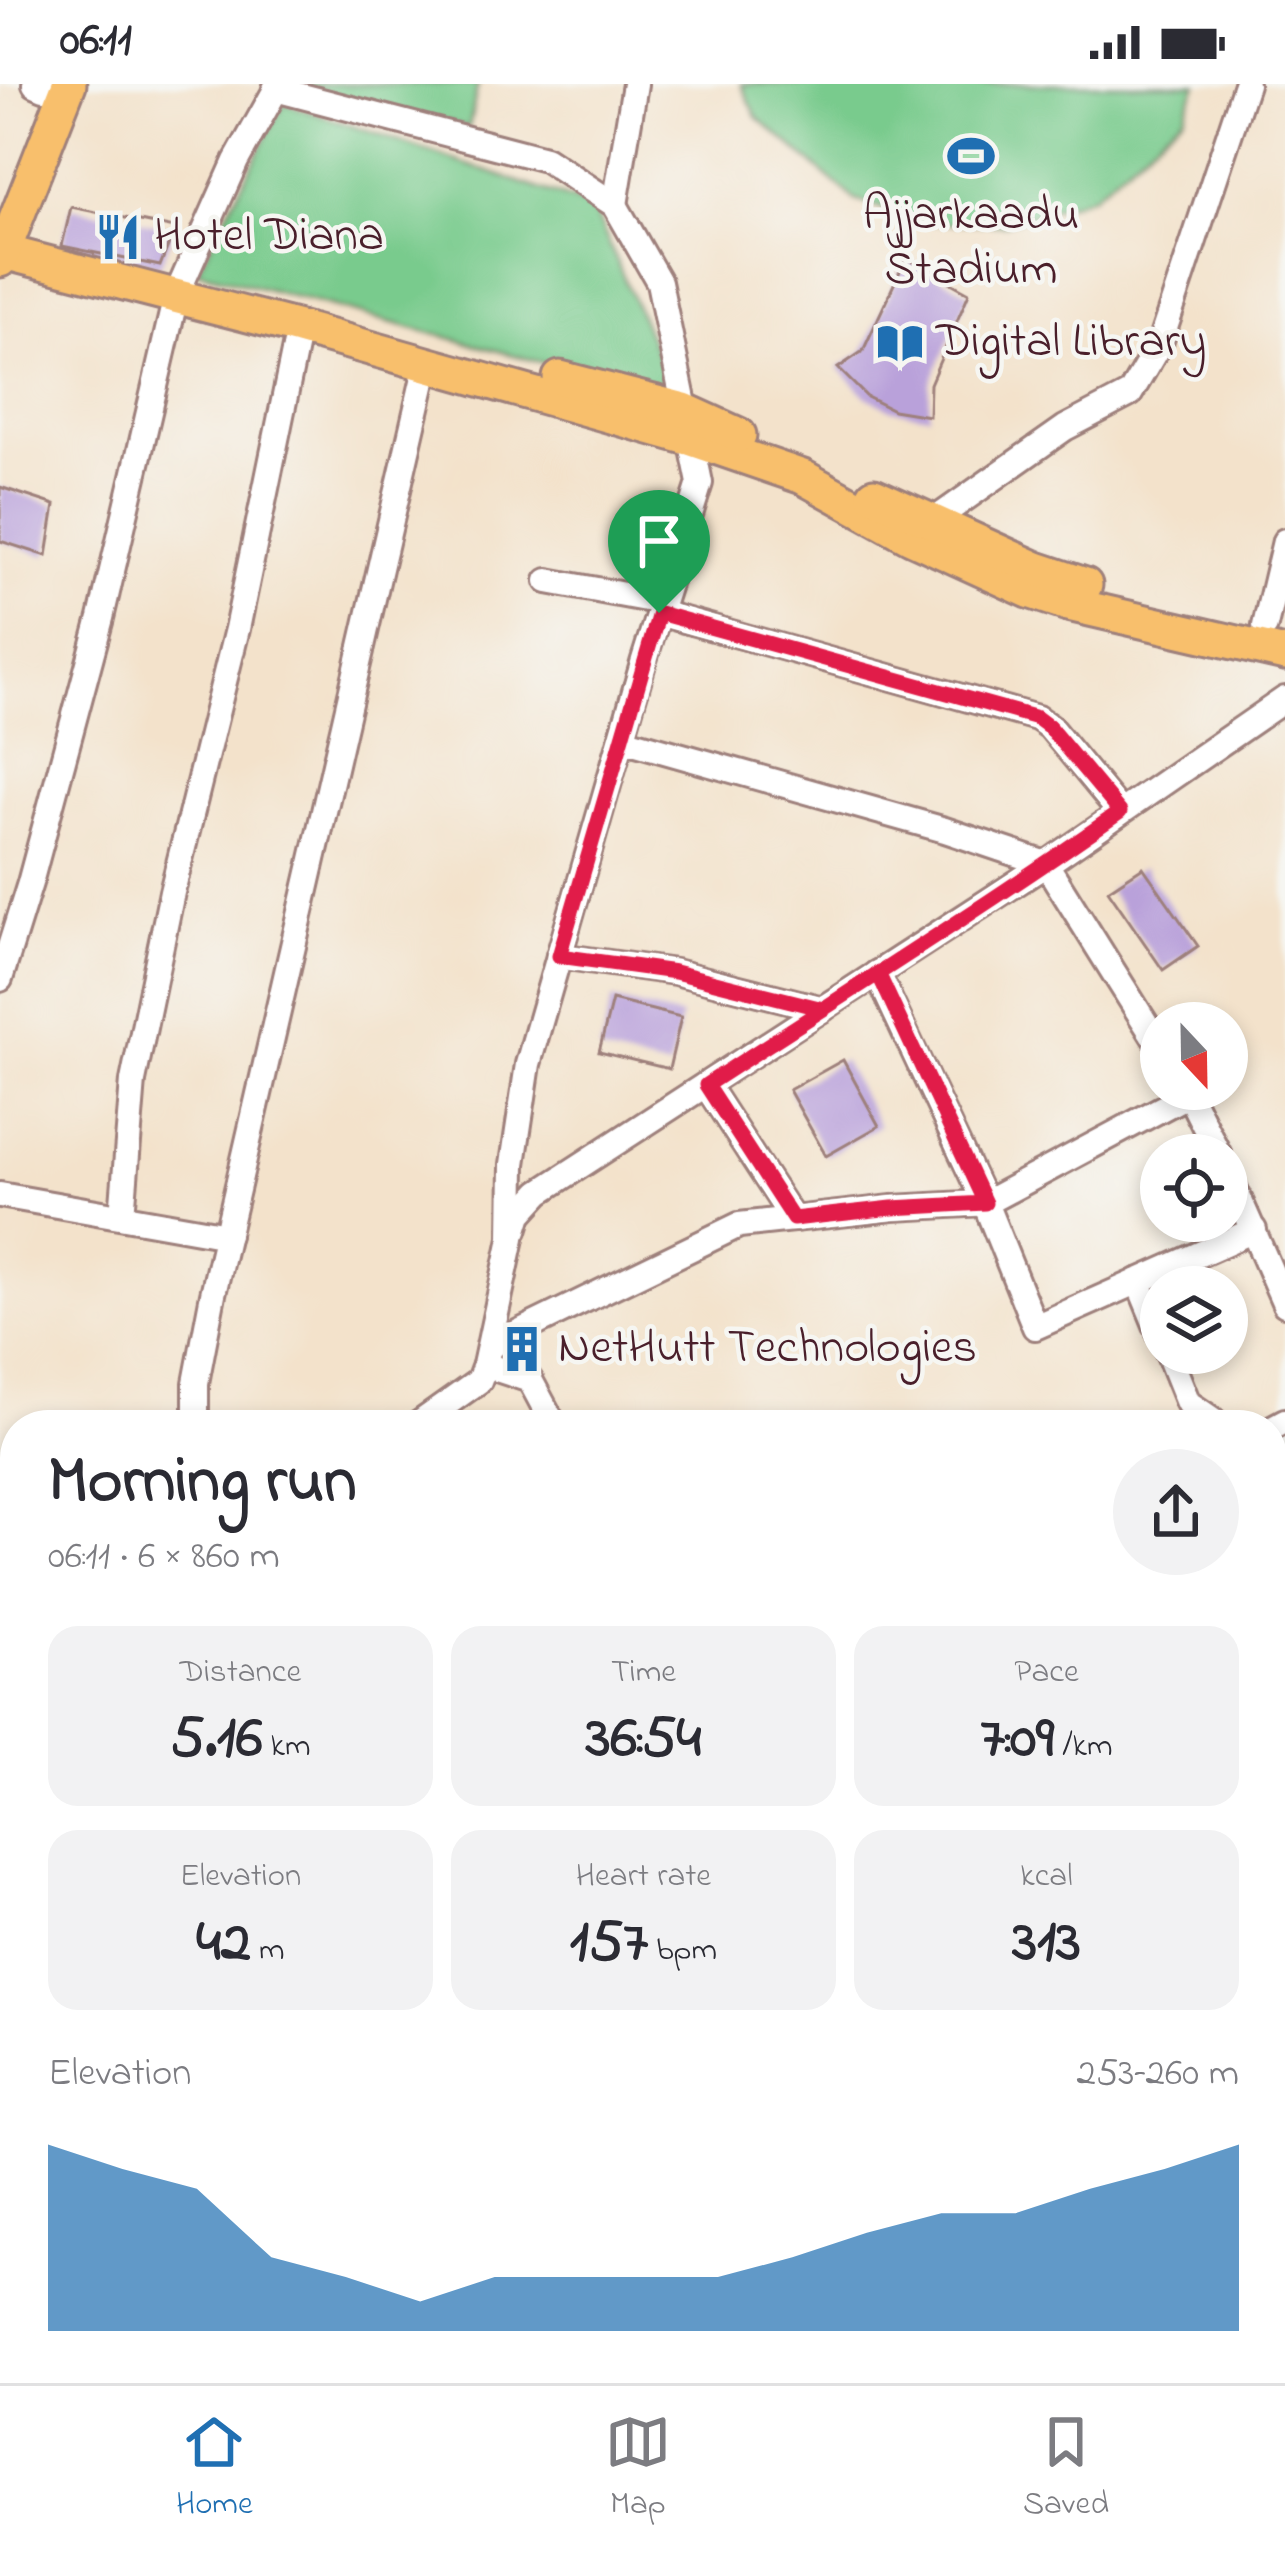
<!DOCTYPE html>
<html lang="en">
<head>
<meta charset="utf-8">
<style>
  :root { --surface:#fff; --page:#f2f2f3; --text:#2b2b33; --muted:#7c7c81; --line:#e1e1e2; --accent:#1f6fb2 }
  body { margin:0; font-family:"Indie Flower",sans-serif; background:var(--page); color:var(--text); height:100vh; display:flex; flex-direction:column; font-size:45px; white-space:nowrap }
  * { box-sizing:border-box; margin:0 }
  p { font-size:39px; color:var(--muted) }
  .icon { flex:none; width:66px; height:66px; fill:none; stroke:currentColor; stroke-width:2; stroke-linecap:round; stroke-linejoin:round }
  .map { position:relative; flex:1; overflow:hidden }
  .details { position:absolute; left:0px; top:1326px; width:1287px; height:975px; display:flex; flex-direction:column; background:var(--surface); border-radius:48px 48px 0 0; box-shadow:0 6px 18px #0003 }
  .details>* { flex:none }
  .needle { width:78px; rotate:158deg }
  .controls { position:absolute; left:1140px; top:918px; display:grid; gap:24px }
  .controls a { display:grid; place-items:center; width:108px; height:108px; border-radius:50%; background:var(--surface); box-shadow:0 6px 18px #0003; font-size:60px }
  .pin { position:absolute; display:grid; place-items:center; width:102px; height:102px; color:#fff; margin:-123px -51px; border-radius:50% 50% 50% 0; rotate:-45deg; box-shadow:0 0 12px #0007 }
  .pin .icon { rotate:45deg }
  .round { display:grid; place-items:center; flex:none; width:126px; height:126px; border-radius:63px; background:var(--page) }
  .head { display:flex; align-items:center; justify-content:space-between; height:204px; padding:0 48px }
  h1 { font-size:66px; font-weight:800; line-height:90px }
  .metrics { display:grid; grid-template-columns:repeat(3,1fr); gap:18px; height:204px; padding:12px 48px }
  .metrics div { display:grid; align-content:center; border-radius:30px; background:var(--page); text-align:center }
  .metrics b { font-size:60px; font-weight:800 }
  .metrics small { font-size:33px; font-weight:400 }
  .metrics p { font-size:33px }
  .chart { height:336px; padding:24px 48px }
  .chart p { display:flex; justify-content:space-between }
  .chart svg { width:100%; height:216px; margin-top:12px; fill:var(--accent); opacity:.7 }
  .status { display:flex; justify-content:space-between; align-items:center; height:84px; padding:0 60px; background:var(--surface); direction:ltr }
  .status svg { height:33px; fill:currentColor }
  .menu { display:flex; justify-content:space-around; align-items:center; height:168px; border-top:3px solid var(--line); background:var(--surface); font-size:33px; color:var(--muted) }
  .menu a { display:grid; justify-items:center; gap:6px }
  .menu .active { color:var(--accent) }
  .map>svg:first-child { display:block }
  .green { fill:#79cb8d; stroke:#62755c; stroke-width:3 }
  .building { fill:#b9a1da }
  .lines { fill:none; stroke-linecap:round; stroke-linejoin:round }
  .minor-casing { stroke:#9e807b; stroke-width:30 }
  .major-casing { stroke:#9e807b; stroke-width:39 }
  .minor { stroke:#fff; stroke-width:24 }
  .major { stroke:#f8bf6c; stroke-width:33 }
  .route-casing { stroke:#fff; stroke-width:24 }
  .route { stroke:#e11d48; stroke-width:15 }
  .labels { text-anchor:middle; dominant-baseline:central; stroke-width:9; stroke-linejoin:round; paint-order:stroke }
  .poi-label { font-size:48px; fill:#4a1f2b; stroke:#f6f6f2; text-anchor:start }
</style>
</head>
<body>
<div class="status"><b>06:11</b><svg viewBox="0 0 49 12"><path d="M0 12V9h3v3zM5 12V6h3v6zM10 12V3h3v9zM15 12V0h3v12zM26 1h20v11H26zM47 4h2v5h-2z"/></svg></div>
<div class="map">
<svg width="1285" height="2299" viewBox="0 0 1285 2299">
  <rect width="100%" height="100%" fill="#f6f6f2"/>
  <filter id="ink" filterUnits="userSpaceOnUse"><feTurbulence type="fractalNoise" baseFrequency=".00833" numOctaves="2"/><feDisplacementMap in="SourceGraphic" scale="24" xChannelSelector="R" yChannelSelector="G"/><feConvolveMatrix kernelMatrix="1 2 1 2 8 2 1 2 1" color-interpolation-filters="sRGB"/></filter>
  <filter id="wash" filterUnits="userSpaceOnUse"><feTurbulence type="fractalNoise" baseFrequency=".004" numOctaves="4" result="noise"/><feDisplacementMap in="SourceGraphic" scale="48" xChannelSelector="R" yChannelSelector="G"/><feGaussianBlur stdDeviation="2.7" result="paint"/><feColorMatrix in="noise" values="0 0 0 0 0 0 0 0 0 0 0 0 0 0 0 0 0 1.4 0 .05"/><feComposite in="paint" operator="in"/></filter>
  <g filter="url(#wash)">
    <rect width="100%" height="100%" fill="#f3e2cb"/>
    <g class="green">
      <path d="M 305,0 L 478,0 L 469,43 L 301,6 Z"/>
      <path d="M 741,0 L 1197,0 L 1184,31 L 1092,112 L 1005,140 L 930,139 L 855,116 L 757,33 Z"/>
      <path d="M 284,19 L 593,123 L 665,289 L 661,310 L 197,187 Z"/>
    </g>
    <g id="blocks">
      <g class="building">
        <path d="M 71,123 L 175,144 L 160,182 L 62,162 Z"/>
        <path d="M 906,174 L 969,209 L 930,300 L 929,332 L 893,326 L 867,313 L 838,284 L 863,267 Z"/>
        <path d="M 0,403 L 55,421 L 47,472 L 0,457 Z"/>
        <path d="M 1143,783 L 1198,862 L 1163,886 L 1108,806 Z"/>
        <path d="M 612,916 L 681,933 L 669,985 L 599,968 Z"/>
        <path d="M 843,976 L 879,1042 L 826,1072 L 789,1006 Z"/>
        <path d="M 525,1259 L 532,1275 L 517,1283 L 507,1272 Z"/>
        <path d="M 7,1619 L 15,1646 L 15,1705 L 0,1711 L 0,1620 Z"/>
        <path d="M 15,1805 L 15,1849 L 0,1857 L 0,1813 Z"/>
        <path d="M 15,1995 L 15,2041 L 0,2016 L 0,2004 Z"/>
        <path d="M 181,2286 L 262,2286 L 271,2299 L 189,2299 Z"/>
        <path d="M 512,2286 L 606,2286 L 586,2299 L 532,2299 Z"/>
        <path d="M 681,2286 L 724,2286 L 732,2299 L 669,2299 L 667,2294 Z"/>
        <path d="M 792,2286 L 822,2286 L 827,2296 L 820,2299 L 798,2299 Z"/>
        <path d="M 908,2286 L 949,2286 L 956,2299 L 915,2299 Z"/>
      </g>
    </g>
  </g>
  <g filter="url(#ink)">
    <use href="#blocks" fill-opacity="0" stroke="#9e807b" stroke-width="3"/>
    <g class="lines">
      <defs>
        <g id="minor">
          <path d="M 35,0 L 44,4"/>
          <path d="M 275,5 L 545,75 L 615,121 L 659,198 L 700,399 L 644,576 L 528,980 L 513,1080 L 512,1154 L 485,1281 L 479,1297 L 417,1341"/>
          <path d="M 615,121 L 635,0"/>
          <path d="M 933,437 L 1065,344 L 1130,310 L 1160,259 L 1246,0"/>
          <path d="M 548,497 L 662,518"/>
          <path d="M 659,529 L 1037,634 L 1050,643 L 1120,728"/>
          <path d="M 1265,542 L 1285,457"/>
          <path d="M 622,655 L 945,746 L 1046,780 L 1161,964"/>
          <path d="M 559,872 L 675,888 L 823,925"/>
          <path d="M 877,889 L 985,1119 L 1035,1243 L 1254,1146"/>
          <path d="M 0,895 L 30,799 L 101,534 L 176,212 L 236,77 L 279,0"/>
          <path d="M 706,1001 L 793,1135"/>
          <path d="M 1186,1005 L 1219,1071"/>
          <path d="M 1227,1087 L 1285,1220"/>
          <path d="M 0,1111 L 227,1151"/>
          <path d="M 122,1132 L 133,997 L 172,808 L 237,545 L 299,244"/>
          <path d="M 515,1146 L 520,1130 L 540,1108 L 1046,780 L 1285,615"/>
          <path d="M 1138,1197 L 1161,1253"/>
          <path d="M 490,1262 L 739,1141 L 893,1124 L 985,1119 L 1189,1010"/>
          <path d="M 1168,1269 L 1188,1319 L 1213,1336"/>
          <path d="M 485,1281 L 530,1296 L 554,1341"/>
          <path d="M 196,1341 L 196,1299 L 213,1210 L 427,280"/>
          <path d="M 1272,1344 L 1285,1337"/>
          <path d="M 1272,1717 L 1285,1740"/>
          <path d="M 0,1797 L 15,1789"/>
          <path d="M 1272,1994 L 1285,1986"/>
          <path d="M 485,2286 L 489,2289"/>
          <path d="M 756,2286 L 764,2299"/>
          <path d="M 855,2299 L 860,2286"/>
        </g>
        <g id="major">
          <path d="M 0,167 L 299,244 L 689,354 L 803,393 L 911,453 L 1029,507 L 1068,520 L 1285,570"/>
          <path d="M 0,176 L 69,0"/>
          <path d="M 560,294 L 684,326 L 739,351"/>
          <path d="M 874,411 L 1037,485 L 1085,501"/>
          <path d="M 0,2039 L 15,2065"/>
          <path d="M 0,2096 L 15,2121"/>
          <path d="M 114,2286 L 122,2299"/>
          <path d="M 145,2286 L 153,2299"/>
        </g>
      </defs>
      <use href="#minor" class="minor-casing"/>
      <use href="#major" class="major-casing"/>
      <use href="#minor" class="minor"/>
      <use href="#major" class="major"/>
    </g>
  </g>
  <g class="lines" filter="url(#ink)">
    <defs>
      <path id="route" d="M 659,529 L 559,872 L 675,888 L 823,925 L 878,889 L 985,1119 L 892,1124 L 793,1135 L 706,1001 C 844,911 985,823 1120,728 L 1049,643 L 1037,634 L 659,529"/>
    </defs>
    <use href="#route" class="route-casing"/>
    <use href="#route" class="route"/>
  </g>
  <defs>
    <symbol id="stadium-bare" viewBox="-9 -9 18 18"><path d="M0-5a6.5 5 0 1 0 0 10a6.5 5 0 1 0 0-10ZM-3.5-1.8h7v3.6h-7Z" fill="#1f6fb2" stroke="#f6f6f2" stroke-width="2.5" paint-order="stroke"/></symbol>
    <symbol id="restaurant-bare" viewBox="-9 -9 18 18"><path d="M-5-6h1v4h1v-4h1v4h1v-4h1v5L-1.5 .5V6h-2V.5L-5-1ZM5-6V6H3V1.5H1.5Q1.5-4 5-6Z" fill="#1f6fb2" stroke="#f6f6f2" stroke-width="2.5" paint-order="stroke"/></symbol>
    <symbol id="library-bare" viewBox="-9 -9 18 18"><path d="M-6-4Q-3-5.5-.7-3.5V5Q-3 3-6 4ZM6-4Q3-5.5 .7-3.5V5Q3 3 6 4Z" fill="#1f6fb2" stroke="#f6f6f2" stroke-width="2.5" paint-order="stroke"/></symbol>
    <symbol id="building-bare" viewBox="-9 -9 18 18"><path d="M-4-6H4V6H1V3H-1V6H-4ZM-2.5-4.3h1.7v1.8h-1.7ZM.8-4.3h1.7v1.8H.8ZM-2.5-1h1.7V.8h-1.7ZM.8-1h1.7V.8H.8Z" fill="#1f6fb2" stroke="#f6f6f2" stroke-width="2.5" paint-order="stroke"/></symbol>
  </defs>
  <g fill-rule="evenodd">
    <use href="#stadium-bare" x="938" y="39" width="66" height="66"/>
    <use href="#restaurant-bare" x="85" y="120" width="66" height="66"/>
    <use href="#library-bare" x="867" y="226" width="66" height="66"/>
    <use href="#building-bare" x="489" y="1232" width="66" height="66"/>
  </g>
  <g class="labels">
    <g class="poi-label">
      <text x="971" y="132" text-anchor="middle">Ajjarkaadu<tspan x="971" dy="55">Stadium</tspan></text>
      <text x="154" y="153">Hotel Diana</text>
      <text x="936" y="259">Digital Library</text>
      <text x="558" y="1265">NetHutt Technologies</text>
    </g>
  </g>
</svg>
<div class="controls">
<a><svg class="needle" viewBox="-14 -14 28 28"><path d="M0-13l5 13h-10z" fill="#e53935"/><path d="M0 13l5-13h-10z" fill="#7c7c81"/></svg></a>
<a><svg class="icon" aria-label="locate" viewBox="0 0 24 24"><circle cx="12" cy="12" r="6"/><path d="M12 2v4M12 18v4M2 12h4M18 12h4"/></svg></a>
<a><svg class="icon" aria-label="layers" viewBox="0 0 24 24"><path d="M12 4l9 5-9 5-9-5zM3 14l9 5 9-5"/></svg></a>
</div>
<div class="pin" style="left:659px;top:529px;background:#1e9e55"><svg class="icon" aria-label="arrive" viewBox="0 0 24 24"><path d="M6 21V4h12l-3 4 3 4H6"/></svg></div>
<section class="details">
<div class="head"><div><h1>Morning run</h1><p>06:11 · 6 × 860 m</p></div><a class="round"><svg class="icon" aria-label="share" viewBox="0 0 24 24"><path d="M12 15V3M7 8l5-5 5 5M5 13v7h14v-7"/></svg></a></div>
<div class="metrics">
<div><p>Distance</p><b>5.16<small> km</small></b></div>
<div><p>Time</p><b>36:54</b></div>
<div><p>Pace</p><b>7:09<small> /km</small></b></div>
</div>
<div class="metrics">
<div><p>Elevation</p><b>42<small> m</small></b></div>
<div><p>Heart rate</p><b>157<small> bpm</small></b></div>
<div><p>kcal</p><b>313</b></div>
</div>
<div class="chart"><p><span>Elevation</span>253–260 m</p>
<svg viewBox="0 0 160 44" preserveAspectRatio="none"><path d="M0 44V6L10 11L20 15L30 29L40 33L50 38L60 33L70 33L80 33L90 33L100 29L110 24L120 20L130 20L140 15L150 11L160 6V44z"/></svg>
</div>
</section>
</div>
<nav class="menu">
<a class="active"><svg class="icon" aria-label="home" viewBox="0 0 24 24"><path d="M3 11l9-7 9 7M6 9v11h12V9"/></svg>Home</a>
<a><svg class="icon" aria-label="map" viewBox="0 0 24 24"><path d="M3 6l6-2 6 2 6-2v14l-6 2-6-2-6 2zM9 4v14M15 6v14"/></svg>Map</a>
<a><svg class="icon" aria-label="saved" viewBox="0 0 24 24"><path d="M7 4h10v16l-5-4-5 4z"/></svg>Saved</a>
</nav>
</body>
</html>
